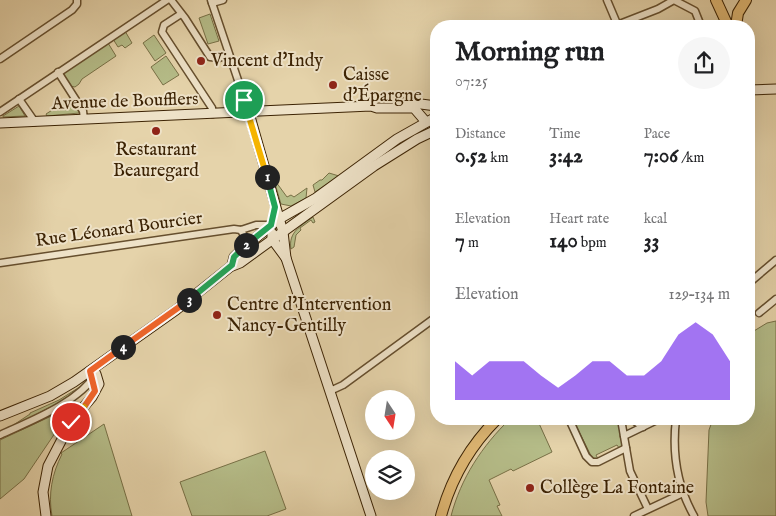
<!DOCTYPE html>
<html lang="en">
<head>
<meta charset="utf-8">
<style>
  :root { --surface:#fff; --page:#f6f6f6; --text:#202124; --muted:#757577; --accent:#7c3aed }
  body { margin:0; font-family:"IM FELL English",serif; background:var(--page); color:var(--text); height:100vh; display:flex; flex-direction:column; font-size:19px; white-space:nowrap }
  * { box-sizing:border-box; margin:0 }
  p { font-size:16px; color:var(--muted) }
  .icon { flex:none; width:28px; height:28px; fill:none; stroke:currentColor; stroke-width:2; stroke-linecap:round; stroke-linejoin:round }
  .map { position:relative; flex:1; overflow:hidden }
  .details { position:absolute; left:430px; top:20px; width:325px; height:405px; display:flex; flex-direction:column; background:var(--surface); border-radius:20px; box-shadow:0 5px 20px #0002 }
  .details>* { flex:none }
  .needle { width:32px; rotate:168deg }
  .controls { position:absolute; left:365px; top:390px; display:grid; gap:10px }
  .controls a { display:grid; place-items:center; width:50px; height:50px; border-radius:50%; background:var(--surface); box-shadow:0 5px 20px #0002; font-size:25px }
  .pin { position:absolute; display:grid; place-items:center; width:42px; height:42px; color:#fff; margin:-21px; border:2px solid #fff; border-radius:50%; box-shadow:0 1px 5px #0007 }
  .km { position:absolute; width:25px; height:25px; margin:-12px; border-radius:50%; background:#222; color:#fff; font-size:14px; line-height:25px; text-align:center }
  .round { display:grid; place-items:center; flex:none; width:52px; height:52px; border-radius:26px; background:var(--page) }
  .head { display:flex; align-items:center; justify-content:space-between; height:85px; padding:0 25px }
  h1 { font-size:28px; font-weight:800; line-height:38px }
  .stats { display:grid; grid-template-columns:repeat(3,1fr); gap:8px; height:85px; padding:5px 25px }
  .stats div { display:grid; align-content:center }
  .stats b { font-size:21px; font-weight:800 }
  .stats small { font-size:14px; font-weight:400 }
  .stats p { font-size:14px }
  .chart { height:140px; padding:10px 25px }
  .chart p { display:flex; justify-content:space-between }
  .chart svg { width:100%; height:90px; margin-top:5px; fill:var(--accent); opacity:.7 }
  .map>svg:first-child { display:block }
  .green { fill:#b5bc88; stroke:#787046 }
  .lines { fill:none; stroke-linecap:round; stroke-linejoin:round }
  .street-casing { stroke:#664f2e; stroke-width:9 }
  .secondary-casing { stroke:#3c2304; stroke-width:11 }
  .primary-casing { stroke:#3c2304; stroke-width:12 }
  .street { stroke:#eee2c8; stroke-width:6 }
  .secondary { stroke:#eee2c8; stroke-width:9 }
  .primary { stroke:#e2ba75; stroke-width:10 }
  .split-1-casing { stroke:#fff; stroke-width:10 }
  .split-2-casing { stroke:#fff; stroke-width:10 }
  .split-3-casing { stroke:#fff; stroke-width:10 }
  .split-4-casing { stroke:#fff; stroke-width:10 }
  .split-5-casing { stroke:#fff; stroke-width:10 }
  .split-6-casing { stroke:#fff; stroke-width:10 }
  .split-1 { stroke:#f5b400; stroke-width:6 }
  .split-2 { stroke:#22a559; stroke-width:6 }
  .split-3 { stroke:#22a559; stroke-width:6 }
  .split-4 { stroke:#f0652b; stroke-width:6 }
  .split-5 { stroke:#f0652b; stroke-width:6 }
  .split-6 { stroke:#f5b400; stroke-width:6 }
  .poi-dot { fill:#8f2418; stroke:#eee2c8; stroke-width:2 }
  .labels { text-anchor:middle; dominant-baseline:central; stroke-width:4; stroke-linejoin:round; paint-order:stroke }
  .poi-label { font-size:18px; fill:#3c2304; stroke:#eee2c8; text-anchor:start }
  .street-label { font-size:18px; fill:#3c2304; stroke:#eee2c8 }
</style>
</head>
<body>
<div class="map">
<svg width="776" height="516" viewBox="0 0 776 516">
  <rect width="100%" height="100%" fill="#e5d3aa"/>
  <filter id="stains"><feTurbulence type="fractalNoise" baseFrequency=".004" numOctaves="4"/><feColorMatrix values="0 0 0 0 .2 0 0 0 0 .09 0 0 0 0 .02 0 0 0 .5 -.17"/></filter>
  <radialGradient id="worn" r=".72"><stop offset=".6" stop-color="#630" stop-opacity="0"/><stop offset="1" stop-color="#630" stop-opacity=".3"/></radialGradient>
  <g class="green">
    <path d="M 210,14 L 219,41 L 208,44 L 199,18 Z"/>
    <path d="M 125,31 L 132,43 L 125,48 L 122,45 L 118,47 L 113,39 Z"/>
    <path d="M 154,35 L 166,53 L 155,61 L 143,43 Z"/>
    <path d="M 108,43 L 116,56 L 82,79 L 79,84 L 75,87 L 70,86 L 63,73 Z"/>
    <path d="M 166,56 L 179,75 L 163,85 L 151,67 Z"/>
    <path d="M 71,98 L 80,111 L 79,113 L 47,116 L 46,114 Z"/>
    <path d="M 19,106 L 25,116 L 3,117 L 3,116 Z"/>
    <path d="M 329,173 L 339,176 L 315,192 L 313,185 L 320,180 L 322,180 Z"/>
    <path d="M 273,177 L 278,179 L 276,182 L 287,197 L 291,195 L 294,197 L 307,188 L 306,198 L 291,206 L 281,204 Z"/>
    <path d="M 313,217 L 315,222 L 313,223 L 311,220 L 300,228 L 301,230 L 296,235 L 294,247 L 291,249 C 288,232 301,226 313,217 Z"/>
    <path d="M 776,321 L 776,516 L 708,516 L 706,502 L 709,430 L 713,419 L 749,419 L 749,334 L 767,323 Z"/>
    <path d="M 86,383 L 60,402 L 3,432 L 30,414 L 30,413 L 59,400 Z"/>
    <path d="M 76,402 L 24,479 L 0,499 L 0,440 L 60,412 Z"/>
    <path d="M 510,419 L 537,419 L 552,452 L 513,471 L 511,469 L 489,480 L 500,505 L 497,506 L 502,516 L 451,516 C 461,478 482,446 510,419 Z"/>
    <path d="M 573,419 L 619,419 L 622,446 L 619,448 L 617,445 L 596,455 L 598,459 L 592,458 Z"/>
    <path d="M 104,424 L 132,516 L 52,516 C 48,494 52,474 62,454 L 61,453 Z"/>
    <path d="M 265,451 L 286,509 L 267,516 L 192,516 L 180,482 Z"/>
  </g>
  <g class="lines">
    <defs>
      <g id="street">
        <path d="M 171,0 L 185,18 L 210,57 L 219,58 L 229,55"/>
        <path d="M 211,0 L 249,113"/>
        <path d="M 607,0 L 618,26"/>
        <path d="M 212,3 L 223,0"/>
        <path d="M 181,14 L 164,25 L 162,32 L 212,108 L 213,114"/>
        <path d="M 617,25 L 658,9 L 674,0 L 695,11 L 701,26"/>
        <path d="M 0,59 L 72,10 L 77,4 L 77,0"/>
        <path d="M 58,72 L 83,111 L 84,119"/>
        <path d="M 19,99 L 35,122"/>
        <path d="M 0,112 L 167,0"/>
        <path d="M 241,230 L 256,225 L 271,225"/>
        <path d="M 241,230 L 248,244"/>
        <path d="M 0,263 L 234,229 L 241,230"/>
        <path d="M 749,283 L 776,260"/>
        <path d="M 759,313 L 776,299"/>
        <path d="M 330,391 L 343,385 L 436,317"/>
        <path d="M 569,419 L 586,456 L 592,462 L 598,462 L 626,448"/>
        <path d="M 621,419 L 630,471 L 648,509"/>
        <path d="M 632,419 L 643,427"/>
        <path d="M 676,419 C 672,453 677,486 694,516"/>
        <path d="M 0,435 C 30,421 78,403 96,374"/>
        <path d="M 624,436 L 659,419"/>
        <path d="M 634,516 L 683,493"/>
      </g>
      <g id="secondary">
        <path d="M 749,90 L 776,89"/>
        <path d="M 406,102 L 436,106"/>
        <path d="M 249,113 L 283,232 L 286,258 L 371,516"/>
        <path d="M 0,123 L 371,106 L 377,108 L 414,108 L 426,122"/>
        <path d="M 272,233 L 272,239 L 286,258"/>
        <path d="M 232,265 L 234,257 L 248,244 L 279,219 L 316,198 L 397,139 L 436,117"/>
        <path d="M 0,416 L 50,396 L 74,382 L 176,310 L 230,267 L 240,263 L 374,166 L 417,139 L 436,130"/>
        <path d="M 46,516 L 43,492 L 48,466 L 71,422 L 92,397 L 99,384 L 96,374 L 90,371"/>
      </g>
      <g id="primary">
        <path d="M 716,0 L 728,26"/>
        <path d="M 736,26 L 738,13 L 746,0"/>
        <path d="M 441,516 C 451,479 470,446 497,419"/>
      </g>
    </defs>
    <use href="#street" class="street-casing"/>
    <use href="#secondary" class="secondary-casing"/>
    <use href="#primary" class="primary-casing"/>
    <use href="#street" class="street"/>
    <use href="#secondary" class="secondary"/>
    <use href="#primary" class="primary"/>
  </g>
  <g class="lines">
    <defs>
      <path id="split-1" d="M 244,100 L 267,177"/>
      <path id="split-2" d="M 246,245 L 271,225 L 275,207 L 267,177"/>
      <path id="split-3" d="M 189,300 L 232,265 L 234,257 L 246,245"/>
      <path id="split-4" d="M 123,347 L 189,300"/>
      <path id="split-5" d="M 84,407 L 95,391 L 90,371 L 123,347"/>
      <path id="split-6" d="M 71,422 L 84,407"/>
    </defs>
    <use href="#split-1" class="split-1-casing"/>
    <use href="#split-2" class="split-2-casing"/>
    <use href="#split-3" class="split-3-casing"/>
    <use href="#split-4" class="split-4-casing"/>
    <use href="#split-5" class="split-5-casing"/>
    <use href="#split-6" class="split-6-casing"/>
    <use href="#split-1" class="split-1"/>
    <use href="#split-2" class="split-2"/>
    <use href="#split-3" class="split-3"/>
    <use href="#split-4" class="split-4"/>
    <use href="#split-5" class="split-5"/>
    <use href="#split-6" class="split-6"/>
  </g>
  <g class="poi-dot">
    <circle cx="201" cy="61" r="5"/>
    <circle cx="333" cy="85" r="5"/>
    <circle cx="156" cy="131" r="5"/>
    <circle cx="217" cy="315" r="5"/>
    <circle cx="530" cy="488" r="5"/>
  </g>
  <g class="labels">
    <g class="poi-label">
      <text x="211" y="61">Vincent d'Indy</text>
      <text x="343" y="75">Caisse<tspan x="343" dy="21">d'Épargne</tspan></text>
      <text x="156" y="150" text-anchor="middle">Restaurant<tspan x="156" dy="21">Beauregard</tspan></text>
      <text x="227" y="305">Centre d'Intervention<tspan x="227" dy="21">Nancy-Gentilly</tspan></text>
      <text x="540" y="488">Collège La Fontaine</text>
    </g>
    <g class="street-label">
      <text transform="translate(125 102) rotate(-2)">Avenue de Boufflers</text>
      <text transform="translate(119 230) rotate(-8)">Rue Léonard Bourcier</text>
    </g>
  </g>
  <rect width="100%" height="100%" filter="url(#stains)"/>
  <rect width="100%" height="100%" fill="url(#worn)"/>
</svg>
<div class="controls">
<a><svg class="needle" viewBox="-14 -14 28 28"><path d="M0-13l5 13h-10z" fill="#e53935"/><path d="M0 13l5-13h-10z" fill="#757577"/></svg></a>
<a><svg class="icon" aria-label="layers" viewBox="0 0 24 24"><path d="M12 4l9 5-9 5-9-5zM3 14l9 5 9-5"/></svg></a>
</div>
<div class="pin" style="left:244px;top:100px;background:#1e9e55"><svg class="icon" aria-label="arrive" viewBox="0 0 24 24"><path d="M6 21V4h12l-3 4 3 4H6"/></svg></div>
<div class="pin" style="left:71px;top:422px;background:#d93025"><svg class="icon" aria-label="check" viewBox="0 0 24 24"><path d="M5 12l5 5 9-10"/></svg></div>
<b class="km" style="left:267px;top:177px">1</b>
<b class="km" style="left:246px;top:245px">2</b>
<b class="km" style="left:189px;top:300px">3</b>
<b class="km" style="left:123px;top:347px">4</b>
<section class="details">
<div class="head"><div><h1>Morning run</h1><p>07:25</p></div><a class="round"><svg class="icon" aria-label="share" viewBox="0 0 24 24"><path d="M12 15V3M7 8l5-5 5 5M5 13v7h14v-7"/></svg></a></div>
<div class="stats">
<div><p>Distance</p><b>0.52<small> km</small></b></div>
<div><p>Time</p><b>3:42</b></div>
<div><p>Pace</p><b>7:06<small> /km</small></b></div>
</div>
<div class="stats">
<div><p>Elevation</p><b>7<small> m</small></b></div>
<div><p>Heart rate</p><b>140<small> bpm</small></b></div>
<div><p>kcal</p><b>33</b></div>
</div>
<div class="chart"><p><span>Elevation</span>129–134 m</p>
<svg viewBox="0 0 160 44" preserveAspectRatio="none"><path d="M0 44V25L10 32L20 25L30 25L40 25L50 32L60 38L70 32L80 25L90 25L100 32L110 32L120 25L130 12L140 6L150 12L160 25V44z"/></svg>
</div>
</section>
</div>
</body>
</html>
